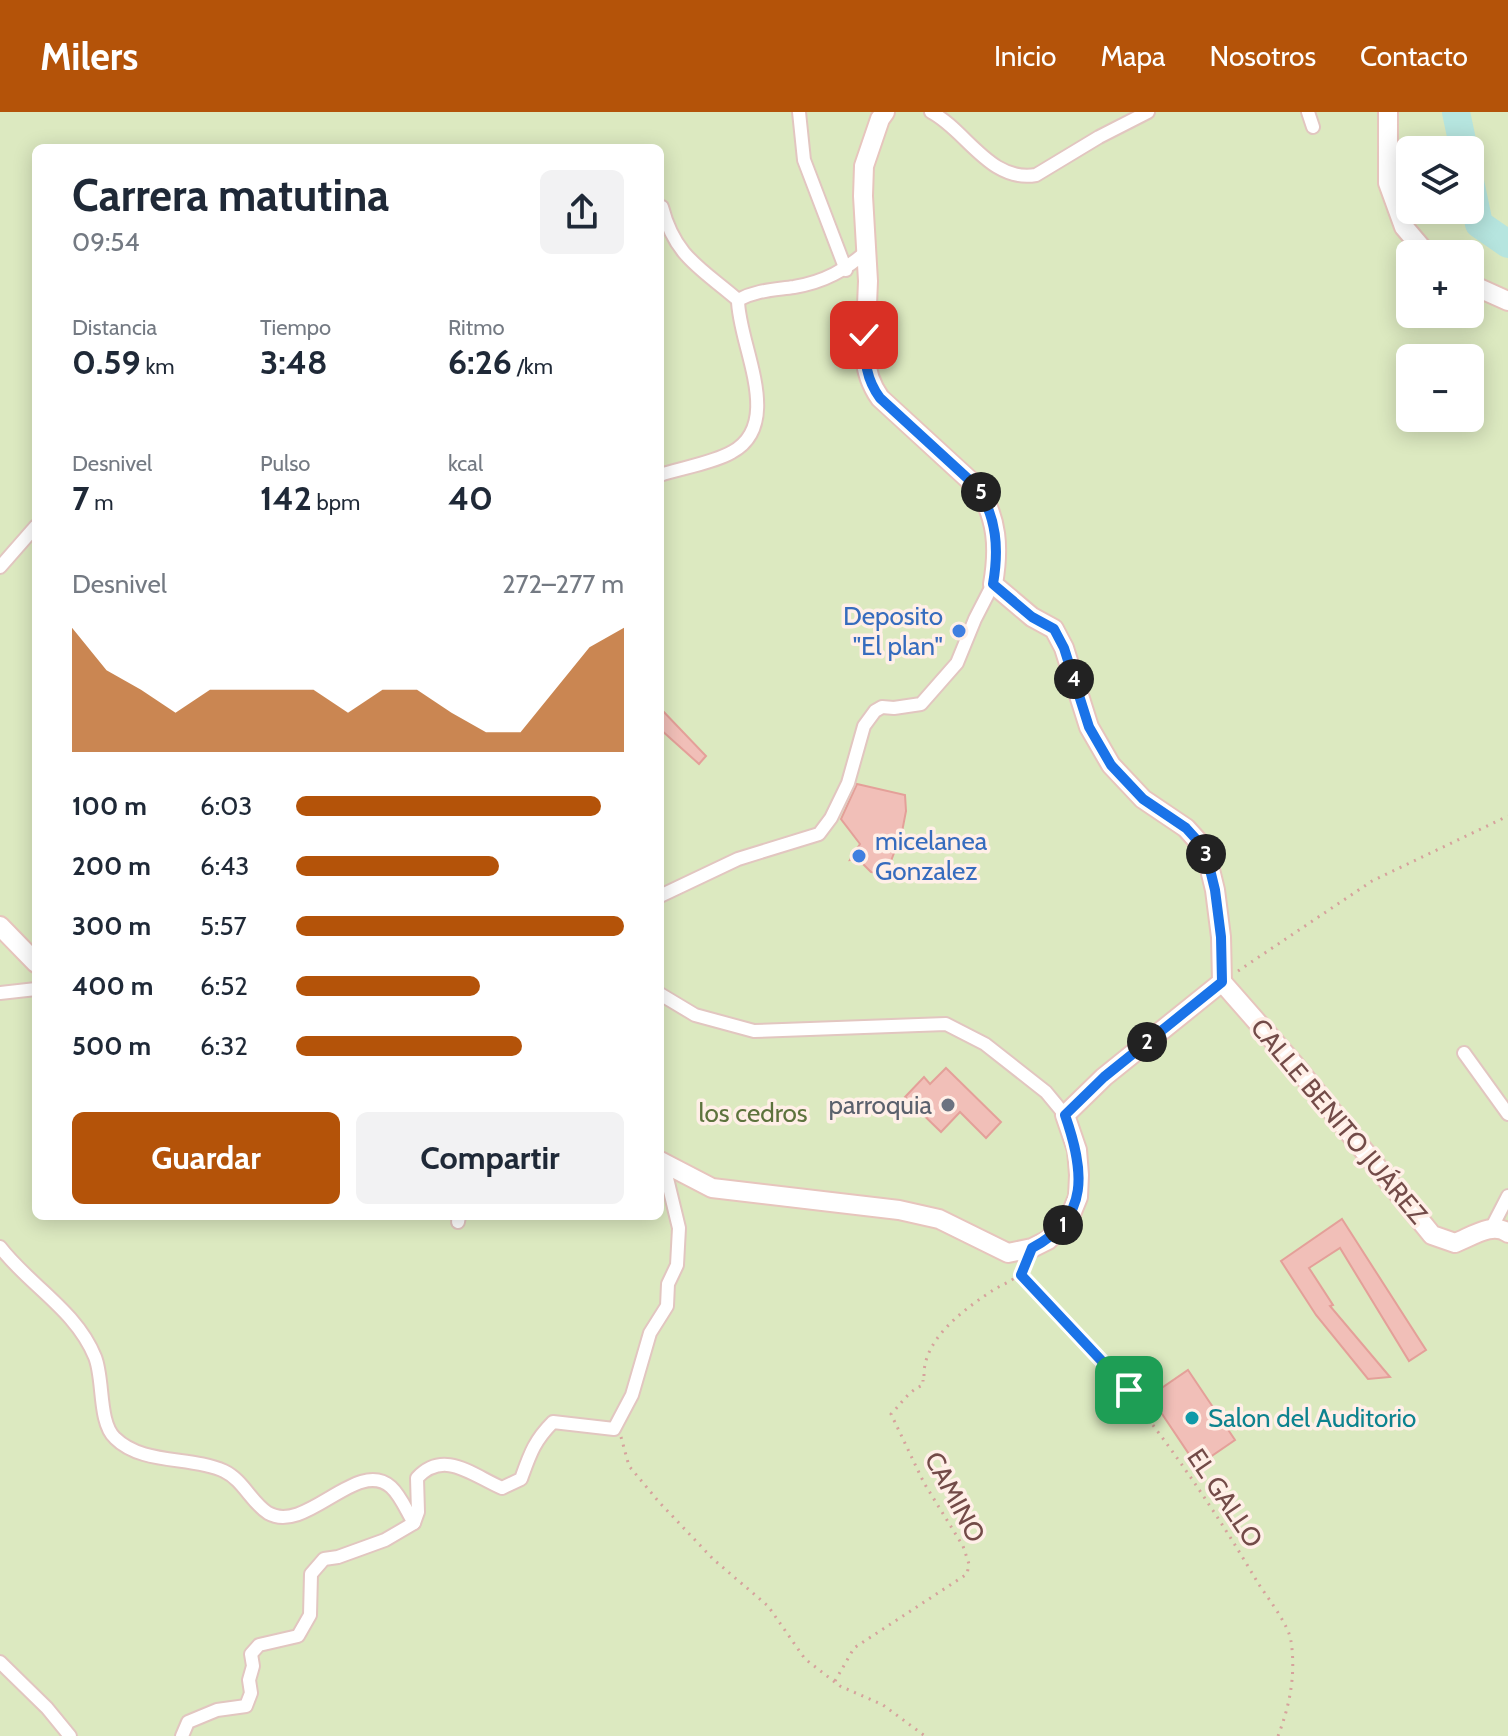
<!DOCTYPE html>
<html lang="es">
<head>
<meta charset="utf-8">
<style>
  :root { --surface:#fff; --page:#f2f2f3; --text:#1f2937; --muted:#747a83; --accent:#b45309 }
  body { margin:0; font-family:Cabin,sans-serif; background:var(--page); color:var(--text); height:100vh; display:flex; flex-direction:column; font-size:30px; white-space:nowrap }
  * { box-sizing:border-box; margin:0 }
  p { font-size:26px; color:var(--muted) }
  .icon { flex:none; width:44px; height:44px; fill:none; stroke:currentColor; stroke-width:2; stroke-linecap:round; stroke-linejoin:round }
  .map { position:relative; flex:1; overflow:hidden }
  .drawer { position:absolute; left:32px; top:32px; width:632px; height:1076px; display:flex; flex-direction:column; background:var(--surface); border-radius:12px; box-shadow:0 4px 20px #0003 }
  .drawer>* { flex:none }
  .controls { position:absolute; left:1396px; top:24px; display:grid; gap:16px }
  .controls a { display:grid; place-items:center; width:88px; height:88px; border-radius:12px; background:var(--surface); box-shadow:0 4px 20px #0003; font-size:40px }
  .pin { position:absolute; display:grid; place-items:center; width:68px; height:68px; color:#fff; margin:-34px; border-radius:16px; box-shadow:0 4px 12px #0006 }
  .km { position:absolute; width:40px; height:40px; margin:-20px; border-radius:50%; background:#222; color:#fff; font-size:22px; line-height:40px; text-align:center }
  .round { display:grid; place-items:center; flex:none; width:84px; height:84px; border-radius:12px; background:var(--page) }
  .headline { display:flex; align-items:center; justify-content:space-between; height:136px; padding:0 40px }
  h1 { font-size:44px; font-weight:800; line-height:60px }
  .figures { display:grid; grid-template-columns:repeat(3,1fr); gap:12px; height:136px; padding:8px 40px }
  .figures div { display:grid; align-content:center }
  .figures b { font-size:34px; font-weight:800 }
  .figures small { font-size:22px; font-weight:400 }
  .figures p { font-size:22px }
  .chart { height:224px; padding:16px 40px }
  .chart p { display:flex; justify-content:space-between }
  .chart svg { width:100%; height:144px; margin-top:8px; fill:var(--accent); opacity:.7 }
  .button { display:flex; gap:16px; margin-top:auto; padding:16px 40px }
  .button a { flex:1; height:92px; border-radius:12px; background:var(--accent); color:#fff; font-size:32px; font-weight:800; line-height:92px; text-align:center }
  .button a+a { background:var(--page); color:var(--text) }
  ul { padding:0 40px; list-style:none; font-size:26px }
  li { display:grid; grid-template-columns:128px 96px 1fr; align-items:center; height:60px }
  li i { height:20px; border-radius:10px; background:var(--accent) }
  header { display:flex; align-items:center; gap:48px; box-sizing:border-box; height:112px; padding:0 40px; background:var(--accent); color:#fff }
  header strong { font-size:38px }
  nav { display:flex; gap:44px; margin-inline-start:auto; font-size:28px }
  .map>svg:first-child { display:block }
  .green { fill:#dce9c0; fill-rule:evenodd }
  .lines { fill:none; stroke-linecap:round; stroke-linejoin:round }
  .river { stroke:#b6e5df; stroke-width:28 }
  .building { fill:#f1bfb8; stroke:#e4a099; stroke-width:2 }
  .street-casing { stroke:#e2c6c0; stroke-width:16 }
  .secondary-casing { stroke:#e7c5bd; stroke-width:22 }
  .path { stroke:#d6a29c; stroke-width:3; stroke-dasharray:2 6; stroke-linecap:butt }
  .street { stroke:#fff; stroke-width:12 }
  .secondary { stroke:#fff; stroke-width:18 }
  .route-casing { stroke:#fff; stroke-width:16 }
  .route { stroke:#1a73e8; stroke-width:10 }
  .shop-dot { fill:#3f7fe0; stroke:#ffefe7; stroke-width:3 }
  .worship-dot { fill:#6b7280; stroke:#ffefe7; stroke-width:3 }
  .culture-dot { fill:#0f9aa8; stroke:#ffefe7; stroke-width:3 }
  .labels { text-anchor:middle; dominant-baseline:central; stroke-width:7; stroke-linejoin:round; paint-order:stroke }
  .shop-label { font-size:26px; fill:#366cbe; stroke:#ffefe7; text-anchor:end }
  .worship-label { font-size:26px; fill:#5b616d; stroke:#ffefe7; text-anchor:end }
  .park-label { font-size:26px; fill:#5d733d; stroke:#ffefe7 }
  .street-label { font-size:26px; fill:#734b48; stroke:#ffefe7 }
  .culture-label { font-size:26px; fill:#0d838f; stroke:#ffefe7; text-anchor:start }
</style>
</head>
<body>
<header>
<strong>Milers</strong>
<nav><a>Inicio</a><a>Mapa</a><a>Nosotros</a><a>Contacto</a></nav>
</header>
<div class="map">
<svg width="1508" height="1624" viewBox="0 0 1508 1624">
  <rect width="100%" height="100%" fill="#fceae1"/>
  <path class="green" d="M 0,0 L 1508,0 L 1508,1624 L 0,1624 ZM 36,36 L 660,36 L 660,1104 L 36,1104 ZM 1410,38 L 1470,38 L 1470,98 L 1410,98 ZM 1410,142 L 1470,142 L 1470,202 L 1410,202 ZM 1410,246 L 1470,246 L 1470,306 L 1410,306 Z"/>
  <g class="lines">
    <g class="river">
      <path d="M 1456,0 L 1464,38"/>
      <path d="M 1470,69 L 1479,112 L 1508,132"/>
    </g>
  </g>
  <g class="building">
    <path d="M 660,596 L 706,644 L 699,652 L 660,617 Z"/>
    <path d="M 857,672 L 905,683 L 906,699 L 902,720 L 886,762 L 871,760 L 858,747 L 850,748 L 860,732 L 841,707 Z"/>
    <path d="M 946,956 L 1001,1010 L 986,1026 L 960,1000 L 941,1020 L 905,985 L 924,965 L 930,972 Z"/>
    <path d="M 1342,1107 L 1426,1238 L 1409,1249 L 1340,1136 L 1309,1156 L 1333,1193 L 1330,1194 L 1390,1265 L 1368,1267 L 1316,1203 L 1281,1149 Z"/>
    <path d="M 1188,1258 L 1235,1328 L 1197,1354 L 1150,1284 Z"/>
  </g>
  <g class="lines">
    <defs>
      <g id="street">
        <path d="M 799,0 L 804,48 L 846,158"/>
        <path d="M 931,0 C 966,18 990,71 1036,63 L 1099,25 L 1148,0"/>
        <path d="M 1308,0 L 1313,15"/>
        <path d="M 662,95 C 675,145 701,156 738,188"/>
        <path d="M 738,188 C 757,178 773,178 794,175 C 824,170 846,158 868,138"/>
        <path d="M 660,363 C 681,356 713,351 732,340 C 785,311 738,232 738,188"/>
        <path d="M 0,455 L 36,414"/>
        <path d="M 660,784 L 738,747 L 819,722 L 831,706 L 848,671 L 864,614 L 875,599 L 882,595 L 894,596 L 921,592 L 957,551 L 975,507 L 993,472"/>
        <path d="M 0,881 L 36,877"/>
        <path d="M 660,882 L 695,903 L 754,919 L 946,912 L 985,932 L 1046,980 L 1065,1003"/>
        <path d="M 1464,941 L 1508,1002"/>
        <path d="M 458,1110 L 459,1104"/>
        <path d="M 1492,1115 L 1508,1084"/>
        <path d="M 0,1135 C 29,1173 76,1198 95,1245 C 104,1267 98,1310 115,1326 C 142,1353 191,1344 224,1359 C 243,1368 251,1390 268,1401 C 306,1423 357,1345 391,1375 C 401,1384 407,1400 414,1411"/>
        <path d="M 0,1550 L 47,1596 L 70,1624"/>
        <path d="M 182,1624 L 188,1610 L 217,1598 L 246,1594 L 251,1581 L 249,1568 L 253,1554 L 251,1542 L 259,1533 L 298,1524 L 310,1503 L 311,1462 L 324,1447 L 338,1445 L 385,1428 L 414,1411 L 418,1400 L 417,1366 C 444,1337 472,1363 502,1376 L 521,1367 C 530,1342 534,1329 553,1310 L 614,1317 L 632,1283 L 650,1221 L 667,1194 L 668,1172 L 677,1153 L 679,1116 L 663,1050"/>
      </g>
      <g id="secondary">
        <path d="M 1388,0 L 1388,71 L 1404,115 L 1427,142"/>
        <path d="M 1470,172 L 1508,189"/>
        <path d="M 0,814 L 36,851"/>
        <path d="M 1222,870 L 1293,951 L 1432,1123 L 1455,1131 C 1471,1125 1493,1109 1508,1121"/>
        <path d="M 660,1049 L 712,1076 L 899,1098 L 939,1107 L 1008,1141 L 1032,1136 L 1048,1128 L 1069,1107 L 1078,1085 L 1079,1063 L 1077,1038 L 1065,1003 L 1104,965 L 1222,870 L 1221,825 L 1215,778 L 1205,737 L 1186,716 L 1143,687 L 1111,653 L 1089,615 L 1064,536 L 1054,517 L 1032,505 L 993,472 C 999,437 998,406 977,375 L 880,286 C 870,272 866,259 865,242 L 868,169 L 863,84 L 864,54 L 880,7 L 885,0"/>
      </g>
    </defs>
    <use href="#street" class="street-casing"/>
    <use href="#secondary" class="secondary-casing"/>
    <g class="path">
      <path d="M 1238,859 L 1372,769 L 1508,704"/>
      <path d="M 1021,1163 C 1114,1253 1192,1359 1258,1471 C 1267,1485 1289,1513 1291,1529 C 1296,1562 1290,1593 1278,1624"/>
      <path d="M 924,1264 C 923,1226 967,1195 995,1177 C 1007,1170 1019,1167 1024,1154"/>
      <path d="M 621,1325 L 629,1354 L 659,1390 L 713,1447 L 768,1494 L 805,1547 L 840,1574 L 883,1593 L 925,1624"/>
      <path d="M 835,1569 L 854,1536 L 967,1462 L 969,1452 L 963,1434 L 924,1371 L 891,1302 C 902,1291 908,1279 923,1273 L 923,1268"/>
    </g>
    <use href="#street" class="street"/>
    <use href="#secondary" class="secondary"/>
  </g>
  <g class="lines">
    <defs>
      <path id="route" d="M 864,223 C 865,247 865,266 880,286 L 977,375 C 997,406 999,437 993,472 L 1032,505 L 1054,517 L 1064,536 L 1089,615 L 1111,653 L 1143,687 L 1186,716 L 1205,737 L 1215,778 L 1221,825 L 1222,870 L 1104,965 L 1065,1003 C 1084,1058 1091,1105 1032,1136 L 1021,1163 L 1129,1278"/>
    </defs>
    <use href="#route" class="route-casing"/>
    <use href="#route" class="route"/>
  </g>
  <g class="shop-dot">
    <circle cx="959" cy="519" r="8"/>
    <circle cx="859" cy="744" r="8"/>
  </g>
  <circle class="worship-dot" cx="948" cy="993" r="8"/>
  <circle class="culture-dot" cx="1192" cy="1306" r="8"/>
  <g class="labels">
    <g class="shop-label">
      <text x="943" y="504">Deposito<tspan x="943" dy="30">"El plan"</tspan></text>
      <text x="875" y="729" text-anchor="start">micelanea<tspan x="875" dy="30">Gonzalez</tspan></text>
    </g>
    <g class="worship-label">
      <text x="932" y="993">parroquia</text>
    </g>
    <g class="park-label">
      <text x="753" y="1001">los cedros</text>
    </g>
    <g class="street-label">
      <text transform="translate(1339 1009) rotate(50)">CALLE BENITO JUÁREZ</text>
      <text transform="translate(955 1385) rotate(62)">CAMINO</text>
      <text transform="translate(1225 1386) rotate(56)">EL GALLO</text>
    </g>
    <g class="culture-label">
      <text x="1208" y="1306">Salon del Auditorio</text>
    </g>
  </g>
</svg>
<div class="controls">
<a><svg class="icon" aria-label="layers" viewBox="0 0 24 24"><path d="M12 4l9 5-9 5-9-5zM3 14l9 5 9-5"/></svg></a>
<a>+</a>
<a>−</a>
</div>
<div class="pin" style="left:1129px;top:1278px;background:#1e9e55"><svg class="icon" aria-label="arrive" viewBox="0 0 24 24"><path d="M6 21V4h12l-3 4 3 4H6"/></svg></div>
<div class="pin" style="left:864px;top:223px;background:#d93025"><svg class="icon" aria-label="check" viewBox="0 0 24 24"><path d="M5 12l5 5 9-10"/></svg></div>
<b class="km" style="left:1063px;top:1113px">1</b>
<b class="km" style="left:1147px;top:930px">2</b>
<b class="km" style="left:1206px;top:742px">3</b>
<b class="km" style="left:1074px;top:567px">4</b>
<b class="km" style="left:981px;top:380px">5</b>
<section class="drawer">
<div class="headline"><div><h1>Carrera matutina</h1><p>09:54</p></div><a class="round"><svg class="icon" aria-label="share" viewBox="0 0 24 24"><path d="M12 15V3M7 8l5-5 5 5M5 13v7h14v-7"/></svg></a></div>
<div class="figures">
<div><p>Distancia</p><b>0.59<small> km</small></b></div>
<div><p>Tiempo</p><b>3:48</b></div>
<div><p>Ritmo</p><b>6:26<small> /km</small></b></div>
</div>
<div class="figures">
<div><p>Desnivel</p><b>7<small> m</small></b></div>
<div><p>Pulso</p><b>142<small> bpm</small></b></div>
<div><p>kcal</p><b>40</b></div>
</div>
<div class="chart"><p><span>Desnivel</span>272–277 m</p>
<svg viewBox="0 0 160 44" preserveAspectRatio="none"><path d="M0 44V6L10 19L20 25L30 32L40 25L50 25L60 25L70 25L80 32L90 25L100 25L110 32L120 38L130 38L140 25L150 12L160 6V44z"/></svg>
</div>
<ul>
<li><b>100 m</b>6:03<i style="width:93%"></i></li>
<li><b>200 m</b>6:43<i style="width:62%"></i></li>
<li><b>300 m</b>5:57<i style="width:100%"></i></li>
<li><b>400 m</b>6:52<i style="width:56%"></i></li>
<li><b>500 m</b>6:32<i style="width:69%"></i></li>
</ul>
<div class="button"><a>Guardar</a><a>Compartir</a></div>
</section>
</div>
</body>
</html>
